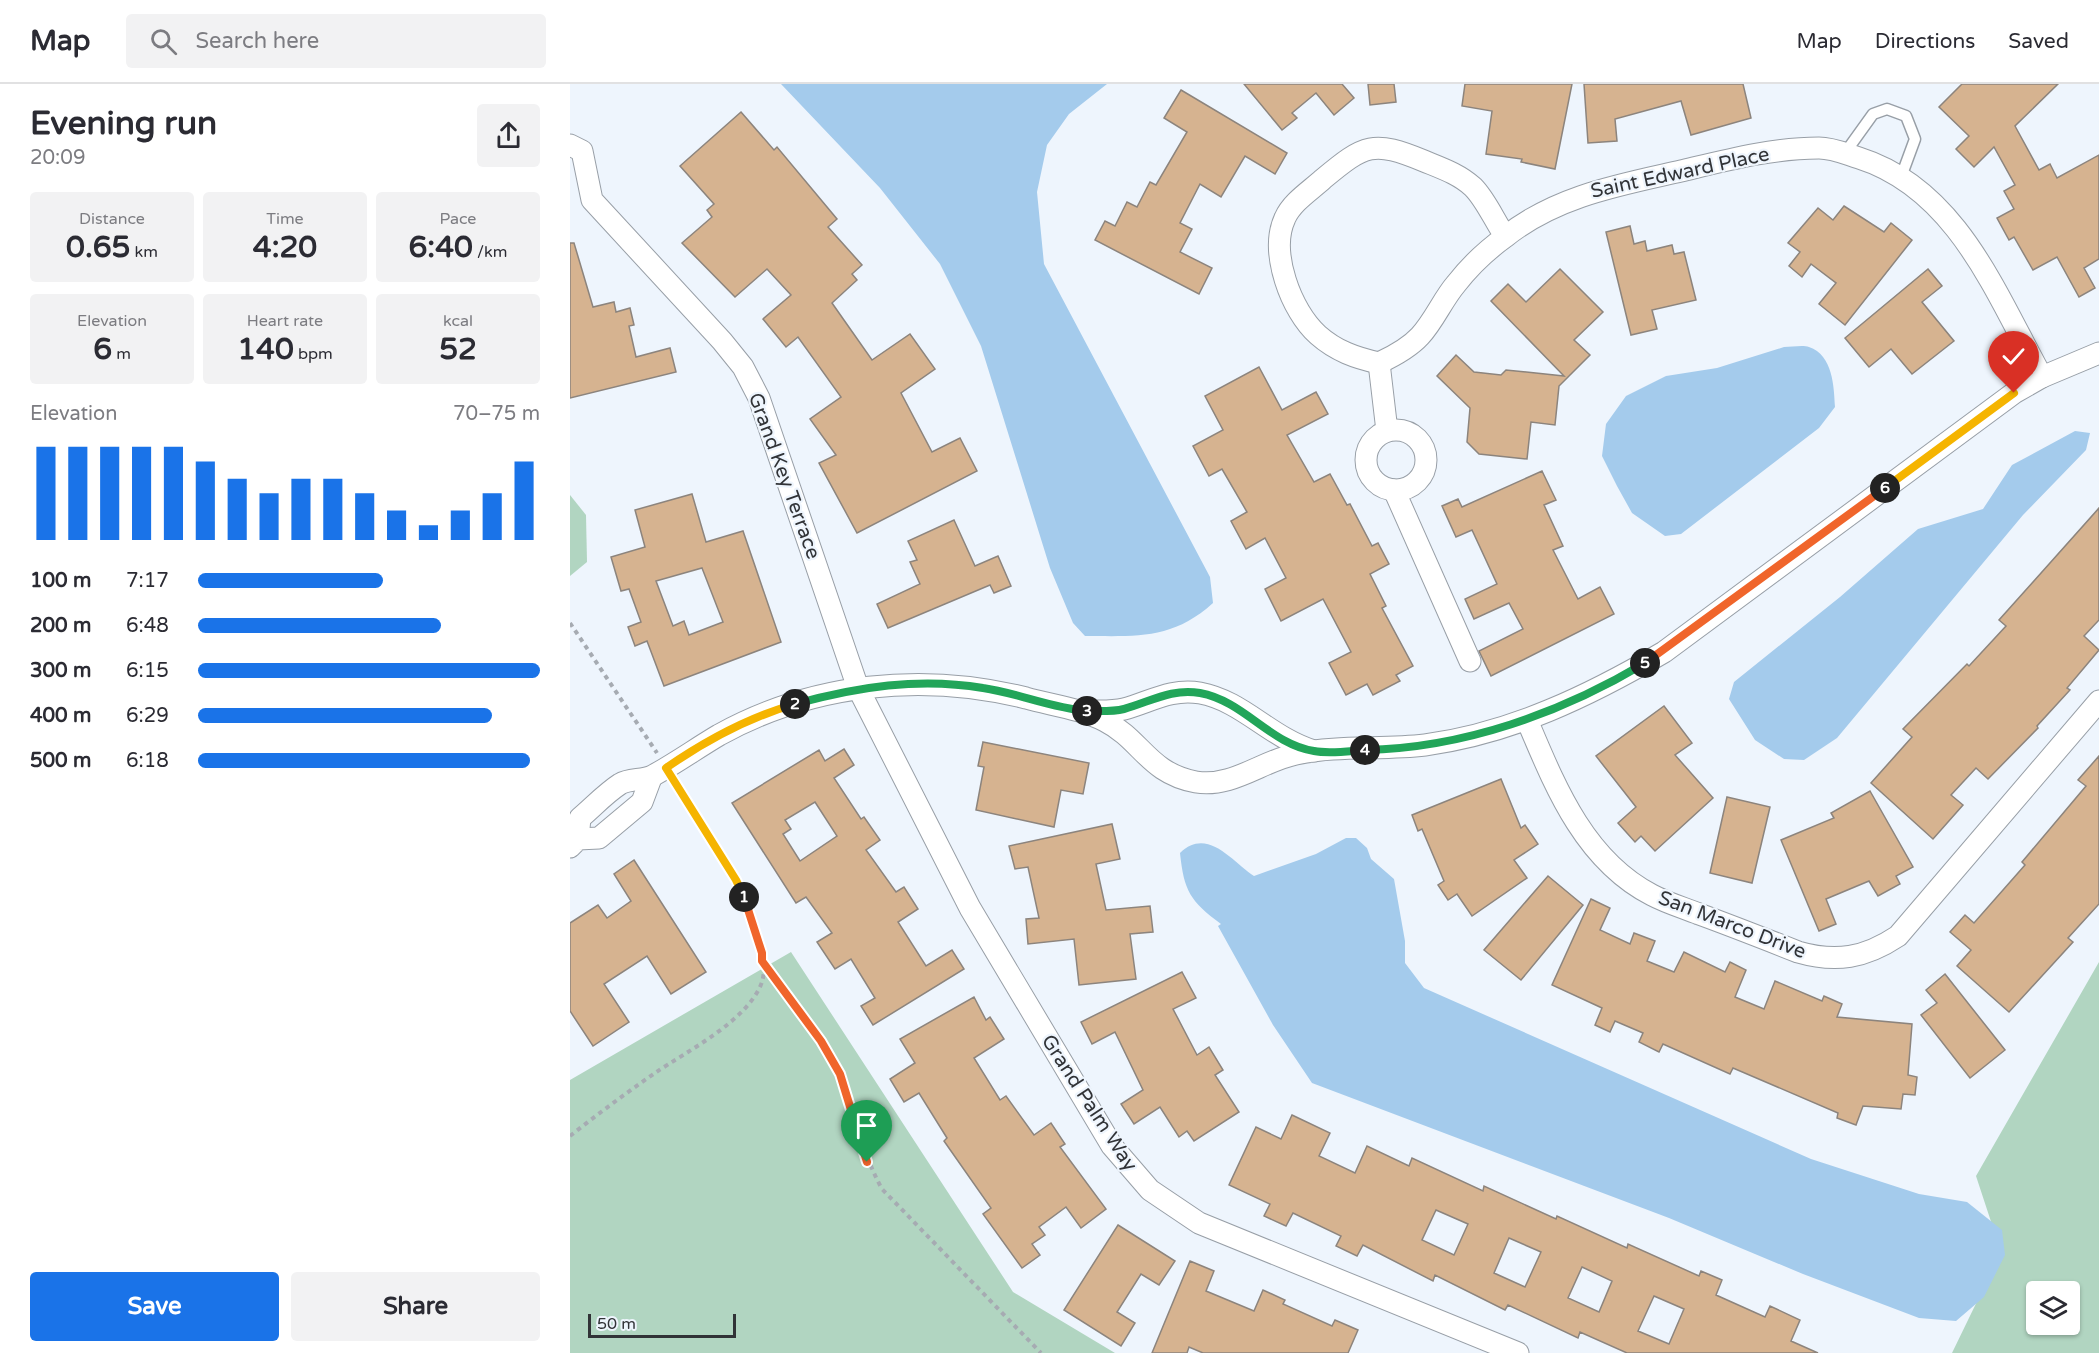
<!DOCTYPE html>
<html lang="en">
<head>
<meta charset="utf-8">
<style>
  :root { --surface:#fff; --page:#f2f2f3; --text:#2b2b33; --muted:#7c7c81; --line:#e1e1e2; --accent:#1a73e8 }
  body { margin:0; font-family:"Varela Round",sans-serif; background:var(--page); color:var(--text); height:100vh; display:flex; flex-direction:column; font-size:22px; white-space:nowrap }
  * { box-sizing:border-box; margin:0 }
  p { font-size:20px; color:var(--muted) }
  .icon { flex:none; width:33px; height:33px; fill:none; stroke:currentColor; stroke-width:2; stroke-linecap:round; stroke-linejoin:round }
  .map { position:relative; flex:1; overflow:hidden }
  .drawer { display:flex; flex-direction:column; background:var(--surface); width:570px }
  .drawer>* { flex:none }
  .fabs { position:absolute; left:1456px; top:1197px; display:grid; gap:12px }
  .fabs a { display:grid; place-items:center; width:54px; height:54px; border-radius:6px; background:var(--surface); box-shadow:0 2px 4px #0004; font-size:30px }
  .scale { position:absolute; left:18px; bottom:15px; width:148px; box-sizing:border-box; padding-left:6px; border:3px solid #313337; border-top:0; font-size:16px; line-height:21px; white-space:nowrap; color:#313337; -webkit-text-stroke:4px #eef5fd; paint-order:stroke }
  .pin { position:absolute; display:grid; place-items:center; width:51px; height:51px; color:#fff; margin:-62px -26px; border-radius:50% 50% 50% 0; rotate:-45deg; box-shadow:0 0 6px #0007 }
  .pin .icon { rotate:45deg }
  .km { position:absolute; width:30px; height:30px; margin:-15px; border-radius:50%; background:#222; color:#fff; font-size:16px; line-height:30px; text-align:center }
  .round { display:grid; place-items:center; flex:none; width:63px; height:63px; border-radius:6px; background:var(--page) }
  .head { display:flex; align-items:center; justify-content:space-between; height:102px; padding:0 30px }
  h1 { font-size:33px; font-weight:700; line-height:45px }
  .figures { display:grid; grid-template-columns:repeat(3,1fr); gap:9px; height:102px; padding:6px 30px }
  .figures div { display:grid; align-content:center; border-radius:6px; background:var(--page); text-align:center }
  .figures b { font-size:30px; font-weight:700 }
  .figures small { font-size:16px; font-weight:400 }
  .figures p { font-size:16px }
  .chart { height:168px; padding:12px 30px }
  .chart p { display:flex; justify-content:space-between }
  .chart svg { width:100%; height:108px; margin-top:6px; stroke:var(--accent); stroke-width:6 }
  .cta { display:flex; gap:12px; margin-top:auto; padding:12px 30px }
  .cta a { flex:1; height:69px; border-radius:6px; background:var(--accent); color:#fff; font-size:24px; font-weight:700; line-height:69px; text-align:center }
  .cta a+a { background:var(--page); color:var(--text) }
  ul { padding:0 30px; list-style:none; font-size:20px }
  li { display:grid; grid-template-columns:96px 72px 1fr; align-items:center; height:45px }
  li i { height:15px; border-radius:8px; background:var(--accent) }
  header { display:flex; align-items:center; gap:36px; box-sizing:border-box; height:84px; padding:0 30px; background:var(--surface); border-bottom:2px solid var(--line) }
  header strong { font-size:28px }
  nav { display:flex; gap:33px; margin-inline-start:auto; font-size:21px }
  .search { width:420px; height:54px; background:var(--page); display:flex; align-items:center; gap:15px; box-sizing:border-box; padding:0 21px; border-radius:6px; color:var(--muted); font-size:22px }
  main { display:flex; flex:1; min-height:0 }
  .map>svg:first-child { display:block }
  .green { fill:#b1d5c1; fill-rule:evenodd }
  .water { fill:#a4cbec }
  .building { fill:#d6b390; stroke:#8c847d; stroke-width:1.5; fill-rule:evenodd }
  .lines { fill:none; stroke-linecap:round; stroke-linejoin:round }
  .service-casing { stroke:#989fa7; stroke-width:13 }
  .minor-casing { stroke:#989fa7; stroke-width:23 }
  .path { stroke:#a6abb2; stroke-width:4; stroke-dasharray:4.5 4.5; stroke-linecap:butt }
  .service { stroke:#fff; stroke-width:10 }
  .minor { stroke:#fff; stroke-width:21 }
  .split-1-casing { stroke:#fff; stroke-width:12 }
  .split-2-casing { stroke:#fff; stroke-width:12 }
  .split-3-casing { stroke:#fff; stroke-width:12 }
  .split-4-casing { stroke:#fff; stroke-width:12 }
  .split-5-casing { stroke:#fff; stroke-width:12 }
  .split-6-casing { stroke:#fff; stroke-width:12 }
  .split-7-casing { stroke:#fff; stroke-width:12 }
  .split-1 { stroke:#f0652b; stroke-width:8 }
  .split-2 { stroke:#f5b400; stroke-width:8 }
  .split-3 { stroke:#22a559; stroke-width:8 }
  .split-4 { stroke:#22a559; stroke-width:8 }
  .split-5 { stroke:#22a559; stroke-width:8 }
  .split-6 { stroke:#f0652b; stroke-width:8 }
  .split-7 { stroke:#f5b400; stroke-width:8 }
  .labels { text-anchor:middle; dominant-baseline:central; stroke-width:4.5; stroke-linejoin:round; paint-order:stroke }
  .street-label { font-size:20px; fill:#313337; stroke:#eef5fd }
</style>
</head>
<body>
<header>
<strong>Map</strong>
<div class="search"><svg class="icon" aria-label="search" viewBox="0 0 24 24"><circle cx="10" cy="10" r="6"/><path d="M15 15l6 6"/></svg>Search here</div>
<nav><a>Map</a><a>Directions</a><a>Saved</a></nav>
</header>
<main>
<section class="drawer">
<div class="head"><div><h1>Evening run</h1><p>20:09</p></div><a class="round"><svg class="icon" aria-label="share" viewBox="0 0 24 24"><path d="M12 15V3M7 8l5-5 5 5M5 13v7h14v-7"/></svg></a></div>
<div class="figures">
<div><p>Distance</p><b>0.65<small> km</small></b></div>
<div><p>Time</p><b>4:20</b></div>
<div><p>Pace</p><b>6:40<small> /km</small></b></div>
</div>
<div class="figures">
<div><p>Elevation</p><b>6<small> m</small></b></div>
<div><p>Heart rate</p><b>140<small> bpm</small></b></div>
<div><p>kcal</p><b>52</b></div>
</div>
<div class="chart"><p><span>Elevation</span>70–75 m</p>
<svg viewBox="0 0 160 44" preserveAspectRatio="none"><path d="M5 44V6M15 44V6M25 44V6M35 44V6M45 44V6M55 44V12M65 44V19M75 44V25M85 44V19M95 44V19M105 44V25M115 44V32M125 44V38M135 44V32M145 44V25M155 44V12"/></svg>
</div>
<ul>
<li><b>100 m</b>7:17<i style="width:54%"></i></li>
<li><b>200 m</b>6:48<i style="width:71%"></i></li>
<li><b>300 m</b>6:15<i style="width:100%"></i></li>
<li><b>400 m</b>6:29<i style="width:86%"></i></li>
<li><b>500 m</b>6:18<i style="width:97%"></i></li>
</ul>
<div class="cta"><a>Save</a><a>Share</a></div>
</section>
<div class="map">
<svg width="1529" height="1269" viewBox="0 0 1529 1269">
  <rect width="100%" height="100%" fill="#eef5fd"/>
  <g class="green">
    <path d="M 0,411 L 16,431 L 17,478 L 0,492 Z"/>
    <path d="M 221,868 L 443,1208 L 545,1269 L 0,1269 L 0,996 Z"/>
    <path d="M 1529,878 L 1529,1269 L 1382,1269 L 1431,1168 L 1406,1092 ZM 1467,1208 L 1500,1208 L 1500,1240 L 1467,1240 Z"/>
  </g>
  <g class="water">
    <path d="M 211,0 L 537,0 L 499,30 L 477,61 L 467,108 L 474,180 L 640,493 L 643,519 C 602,556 567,552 515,552 L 503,539 L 480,484 L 411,262 L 370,180 L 310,104 Z"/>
    <path d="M 1214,263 C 1222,263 1233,261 1239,263 C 1263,271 1264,303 1265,323 L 1249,344 L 1111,450 L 1095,452 L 1062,429 L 1047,402 L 1032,372 L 1036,340 L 1056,312 L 1096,292 L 1147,284 Z"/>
    <path d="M 1505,347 L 1520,349 L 1516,366 L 1453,431 L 1267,654 L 1234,676 L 1214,675 L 1185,656 L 1159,615 L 1164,598 L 1270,513 L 1348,445 L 1413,425 L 1442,381 Z"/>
    <path d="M 776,754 L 786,754 L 797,764 L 801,775 L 824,795 L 835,857 L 835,879 L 854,904 L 1241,1075 L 1349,1110 L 1397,1118 L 1432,1146 L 1435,1171 L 1414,1213 L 1386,1237 L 1349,1234 L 1233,1190 L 1099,1134 L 742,999 L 703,941 L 648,842 L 651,840 C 620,817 614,807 610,769 C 638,742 663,779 684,792 L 746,770 Z"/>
  </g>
  <g class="building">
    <path d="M 674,0 L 772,0 L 784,14 L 764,31 L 746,9 L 722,29 L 727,34 L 712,46 Z"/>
    <path d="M 798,0 L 824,0 L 826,18 L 800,21 Z"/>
    <path d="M 895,0 L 1002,0 L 985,85 L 951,78 L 952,75 L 916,70 L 922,27 L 892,22 Z"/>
    <path d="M 1014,0 L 1173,0 L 1181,34 L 1121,51 L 1111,17 L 1045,35 L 1047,57 L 1018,59 Z"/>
    <path d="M 1392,0 L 1488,0 L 1445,42 L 1469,86 L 1480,80 L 1487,94 L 1529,71 L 1529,175 L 1514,184 L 1525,204 L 1509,213 L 1487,173 L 1463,186 L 1444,153 L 1439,156 L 1427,134 L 1444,125 L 1434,107 L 1445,101 L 1424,63 L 1404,83 L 1386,65 L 1399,52 L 1369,23 Z"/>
    <path d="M 611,6 L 717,69 L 705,90 L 675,72 L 651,113 L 630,100 L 610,139 L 622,145 L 610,168 L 642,184 L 629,210 L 525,156 L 535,137 L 545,142 L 557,118 L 567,123 L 580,98 L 586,101 L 617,48 L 594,34 Z"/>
    <path d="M 171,28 L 204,66 L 207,63 L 267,135 L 258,143 L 292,181 L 282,190 L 287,196 L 262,219 L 302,276 L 340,250 L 365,285 L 331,309 L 362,368 L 390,354 L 407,387 L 287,449 L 249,379 L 266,371 L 240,335 L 271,313 L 228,253 L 216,263 L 193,235 L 221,211 L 197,185 L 165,213 L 112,159 L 142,133 L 137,126 L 144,120 L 110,82 Z"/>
    <path d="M 1274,122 L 1314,148 L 1321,139 L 1342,156 L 1275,241 L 1249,220 L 1266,199 L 1241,180 L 1232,193 L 1219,182 L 1230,168 L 1218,159 L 1248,124 L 1263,136 Z"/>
    <path d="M 1060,142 L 1064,160 L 1075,157 L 1077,167 L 1102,161 L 1104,170 L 1114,168 L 1126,216 L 1082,226 L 1087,245 L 1061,251 L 1036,148 Z"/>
    <path d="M 0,159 L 4,159 L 23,223 L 44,218 L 46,228 L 60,224 L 64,241 L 59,242 L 66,273 L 100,264 L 106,288 L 0,314 Z"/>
    <path d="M 990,185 L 1033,228 L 1004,256 L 1020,271 L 989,302 L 985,341 L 961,338 L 957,375 L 909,370 L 897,358 L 900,324 L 867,292 L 886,271 L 904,288 L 931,291 L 936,286 L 994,292 L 921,217 L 938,200 L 956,218 Z"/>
    <path d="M 1358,185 L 1372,202 L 1352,218 L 1384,257 L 1342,290 L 1321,265 L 1299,283 L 1275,254 Z"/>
    <path d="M 689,283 L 712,326 L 746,308 L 758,330 L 717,351 L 744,398 L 760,390 L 777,421 L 780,420 L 802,462 L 808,459 L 819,480 L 800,490 L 816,522 L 812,524 L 843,582 L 826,591 L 830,597 L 803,611 L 797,600 L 776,611 L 759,579 L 781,568 L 753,515 L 711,537 L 695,505 L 716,494 L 695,454 L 676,465 L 661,437 L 677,428 L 652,385 L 639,392 L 623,362 L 653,346 L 635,312 Z"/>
    <path d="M 972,387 L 986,416 L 974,421 L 993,462 L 983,466 L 1008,515 L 1030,503 L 1044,530 L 921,592 L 909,567 L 953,545 L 939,519 L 904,535 L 895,515 L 927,500 L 902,446 L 886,453 L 872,422 L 888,415 L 892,423 Z"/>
    <path d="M 122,410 L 136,458 L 173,447 L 211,558 L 94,602 L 77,557 L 65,562 L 58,543 L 71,538 L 59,505 L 51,507 L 41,473 L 75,463 L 65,426 ZM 132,484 L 153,538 L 119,551 L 114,537 L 103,542 L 86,497 Z"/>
    <path d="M 1529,424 L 1529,536 L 1514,552 L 1529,566 L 1497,604 L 1500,606 L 1467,642 L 1468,644 L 1418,695 L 1406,684 L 1381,711 L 1393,721 L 1363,755 L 1301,699 L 1342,653 L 1333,645 L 1397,580 L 1399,582 L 1436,542 L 1429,536 Z"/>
    <path d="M 384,436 L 405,482 L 428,472 L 441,502 L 424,509 L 420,501 L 318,544 L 307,520 L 350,500 L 340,478 L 347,476 L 338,457 Z"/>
    <path d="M 1094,622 L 1122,659 L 1105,671 L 1143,714 L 1085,767 L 1071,752 L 1065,758 L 1048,739 L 1066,723 L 1026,672 Z"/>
    <path d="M 413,658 L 519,679 L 513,710 L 491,706 L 484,743 L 406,726 L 414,683 L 408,682 Z"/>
    <path d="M 274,665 L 284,681 L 264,694 L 291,735 L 294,733 L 310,756 L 296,766 L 326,808 L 334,803 L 348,825 L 328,838 L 356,882 L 382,866 L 394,885 L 303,941 L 291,922 L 305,914 L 281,875 L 265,885 L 247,858 L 262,849 L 236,813 L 226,819 L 162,719 L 249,666 L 255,677 ZM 245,718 L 267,752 L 230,777 L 213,750 L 221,745 L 215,736 Z"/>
    <path d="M 1529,672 L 1529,820 L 1498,854 L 1503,858 L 1439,928 L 1387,882 L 1401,866 L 1380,848 L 1395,831 L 1404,839 L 1455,781 L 1452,778 L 1516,702 L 1508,696 Z"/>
    <path d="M 931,695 L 951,744 L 955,741 L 968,760 L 944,776 L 957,794 L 902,832 L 887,810 L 878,816 L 868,801 L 874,797 L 852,745 L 848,747 L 842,731 Z"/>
    <path d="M 1300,707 L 1343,783 L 1326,792 L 1330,800 L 1308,812 L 1299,797 L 1256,815 L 1266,840 L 1249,847 L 1211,756 L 1264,734 L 1261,729 Z"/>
    <path d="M 1157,713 L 1200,723 L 1182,799 L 1140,789 Z"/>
    <path d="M 542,740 L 550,775 L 526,780 L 536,826 L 580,822 L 583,848 L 560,850 L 566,895 L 509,901 L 504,855 L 458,860 L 456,835 L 469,834 L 458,783 L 445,785 L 439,762 Z"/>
    <path d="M 64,776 L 136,888 L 101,910 L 77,872 L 34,900 L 59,938 L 23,962 L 0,927 L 0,839 L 28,821 L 37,834 L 61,817 L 44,790 Z"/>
    <path d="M 978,792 L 1013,821 L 951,896 L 914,866 Z"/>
    <path d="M 1021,815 L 1040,824 L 1030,846 L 1060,860 L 1064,849 L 1085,857 L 1077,877 L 1104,888 L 1114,868 L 1155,888 L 1160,878 L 1176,886 L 1165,913 L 1194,925 L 1205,897 L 1252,917 L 1254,912 L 1272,920 L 1267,933 L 1342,940 L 1338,991 L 1347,993 L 1345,1011 L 1333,1010 L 1331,1025 L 1293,1022 L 1286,1041 L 1267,1034 L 1268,1029 L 1163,984 L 1160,990 L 1093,960 L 1089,968 L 1069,958 L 1073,949 L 1045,937 L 1040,948 L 1025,941 L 1032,924 L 982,901 Z"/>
    <path d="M 612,888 L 626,914 L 603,925 L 627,971 L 639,963 L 653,986 L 645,991 L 669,1028 L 624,1057 L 617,1047 L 609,1053 L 590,1023 L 564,1040 L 551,1020 L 573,1006 L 545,948 L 522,960 L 511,938 Z"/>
    <path d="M 1375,890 L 1435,966 L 1400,994 L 1351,931 L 1367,919 L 1356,906 Z"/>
    <path d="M 404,913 L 416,936 L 420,933 L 434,955 L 404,974 L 430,1016 L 436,1012 L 464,1051 L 481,1039 L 495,1060 L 490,1063 L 536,1125 L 511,1144 L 496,1123 L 469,1143 L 475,1151 L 462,1160 L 470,1171 L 452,1184 L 413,1130 L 421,1124 L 374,1057 L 377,1054 L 349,1009 L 334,1018 L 320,995 L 345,979 L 330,955 Z"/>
    <path d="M 722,1031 L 760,1049 L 749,1072 L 785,1089 L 797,1062 L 839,1082 L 842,1074 L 913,1107 L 914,1102 L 986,1135 L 987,1132 L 1057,1164 L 1058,1160 L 1129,1192 L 1131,1187 L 1152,1196 L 1146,1211 L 1195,1233 L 1200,1222 L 1230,1236 L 1221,1257 L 1248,1269 L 1057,1269 L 1010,1248 L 1008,1254 L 938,1221 L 935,1226 L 865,1191 L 863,1197 L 793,1161 L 787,1172 L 766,1162 L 771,1152 L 723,1129 L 716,1142 L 694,1132 L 700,1120 L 659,1101 L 686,1043 L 711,1055 ZM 866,1126 L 898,1140 L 884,1171 L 852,1156 ZM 939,1154 L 971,1168 L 955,1203 L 924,1189 ZM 1012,1183 L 1042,1197 L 1029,1228 L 998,1214 ZM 1084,1212 L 1114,1225 L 1099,1260 L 1068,1247 Z"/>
    <path d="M 548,1141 L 605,1177 L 589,1201 L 571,1190 L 547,1228 L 565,1239 L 551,1262 L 494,1226 Z"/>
    <path d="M 620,1177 L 644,1187 L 636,1207 L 684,1227 L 693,1206 L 715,1216 L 713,1220 L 762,1242 L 765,1236 L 788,1246 L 778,1269 L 633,1269 L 619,1263 L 617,1269 L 582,1269 Z"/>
  </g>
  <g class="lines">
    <defs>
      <path id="service" d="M 1275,69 L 1303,30 L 1317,25 L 1336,32 L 1345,55 L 1331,93"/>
      <g id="minor">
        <path d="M 0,61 L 12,67 L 22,116 L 152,257 L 173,283 L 189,314 L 288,604 L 400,824 L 542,1062 L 580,1106 L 629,1139 L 948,1269"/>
        <path d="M 935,152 C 924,136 916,116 903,103 C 889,90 871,84 854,77 C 803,56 795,60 753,95 C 740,107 722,118 715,134 C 699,168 721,227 748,251 C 766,267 786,274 809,279 C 824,272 839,264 850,252 C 864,237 873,215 886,200 C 900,182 917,166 935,153 C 986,112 1049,101 1111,87 C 1157,76 1202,64 1249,64 C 1263,64 1276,70 1289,74 C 1387,105 1426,210 1472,293"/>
        <path d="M 809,279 L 817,347"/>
        <circle cx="826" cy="376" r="30"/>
        <path d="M 824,406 L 900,577"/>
        <path d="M 517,627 C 529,627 542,628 554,625 C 580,618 601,604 630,609 C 673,617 699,653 744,667"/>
        <path d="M 957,636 C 985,702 1014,776 1082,811 C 1097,819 1114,824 1129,830 C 1162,842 1195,855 1228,868 C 1266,879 1295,874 1328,852 L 1529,617"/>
        <path d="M 8,755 L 10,734 C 23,723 36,709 50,700 C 60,694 74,697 84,691 C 106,679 127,664 149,651 C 243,599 353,588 456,614 C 481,621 512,625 535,637 C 572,656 578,689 626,698 C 662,704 692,677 726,670 C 767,661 813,666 855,661 C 942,649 1019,612 1094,568 L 1444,309 L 1472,293 L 1529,269"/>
        <path d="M 0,763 L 8,755 L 29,754 L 72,718 L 81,694"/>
      </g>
    </defs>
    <use href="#service" class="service-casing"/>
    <use href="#minor" class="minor-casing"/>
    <g class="path">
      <path d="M 0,539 L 87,669"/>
      <path d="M 192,877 C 220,912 254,951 270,992 C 285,1030 292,1069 312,1105 L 471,1269"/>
      <path d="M 0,1052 C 28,1030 56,1009 85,989 C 117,967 178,937 192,898 C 200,873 178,821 167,798 C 150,764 125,733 106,701"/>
    </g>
    <use href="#service" class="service"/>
    <use href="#minor" class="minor"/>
  </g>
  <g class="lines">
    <defs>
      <path id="split-1" d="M 174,813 L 192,869 L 192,877 L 251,957 L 270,990 L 297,1078"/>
      <path id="split-2" d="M 174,813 L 166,796 L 96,684 C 135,657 180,633 225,620"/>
      <path id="split-3" d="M 225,620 C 287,603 349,593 413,604 C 448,609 481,624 517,627"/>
      <path id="split-4" d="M 517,627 C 529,627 542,628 554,625 C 580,618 601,604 630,609 C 674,617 700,660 744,667 C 760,670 779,667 795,666"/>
      <path id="split-5" d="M 795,666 C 894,664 991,629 1075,579"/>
      <path id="split-6" d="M 1075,579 L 1315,404"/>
      <path id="split-7" d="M 1315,404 L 1444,309"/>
    </defs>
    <use href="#split-1" class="split-1-casing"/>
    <use href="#split-2" class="split-2-casing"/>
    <use href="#split-3" class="split-3-casing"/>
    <use href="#split-4" class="split-4-casing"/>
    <use href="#split-5" class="split-5-casing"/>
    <use href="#split-6" class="split-6-casing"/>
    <use href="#split-7" class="split-7-casing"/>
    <use href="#split-1" class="split-1"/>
    <use href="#split-2" class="split-2"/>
    <use href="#split-3" class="split-3"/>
    <use href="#split-4" class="split-4"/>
    <use href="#split-5" class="split-5"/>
    <use href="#split-6" class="split-6"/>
    <use href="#split-7" class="split-7"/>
  </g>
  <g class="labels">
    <g class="street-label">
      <text transform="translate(1110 89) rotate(-12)">Saint Edward Place</text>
      <text transform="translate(214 392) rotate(70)">Grand Key Terrace</text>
      <text transform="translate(1162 841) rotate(21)">San Marco Drive</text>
      <text transform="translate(519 1019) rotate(57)">Grand Palm Way</text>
    </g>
  </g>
</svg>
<div class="fabs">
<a><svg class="icon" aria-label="layers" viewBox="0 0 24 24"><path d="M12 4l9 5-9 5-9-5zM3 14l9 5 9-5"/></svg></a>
</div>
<div class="scale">50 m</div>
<div class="pin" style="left:297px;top:1078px;background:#1e9e55"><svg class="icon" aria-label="arrive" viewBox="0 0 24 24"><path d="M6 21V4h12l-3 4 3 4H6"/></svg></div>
<div class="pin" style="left:1444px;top:309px;background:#d93025"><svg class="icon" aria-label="check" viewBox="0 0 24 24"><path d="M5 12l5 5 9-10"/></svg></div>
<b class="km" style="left:174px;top:813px">1</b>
<b class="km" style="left:225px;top:620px">2</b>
<b class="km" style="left:517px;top:627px">3</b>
<b class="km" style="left:795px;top:666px">4</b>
<b class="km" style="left:1075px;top:579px">5</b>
<b class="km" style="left:1315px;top:404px">6</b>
</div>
</main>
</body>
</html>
